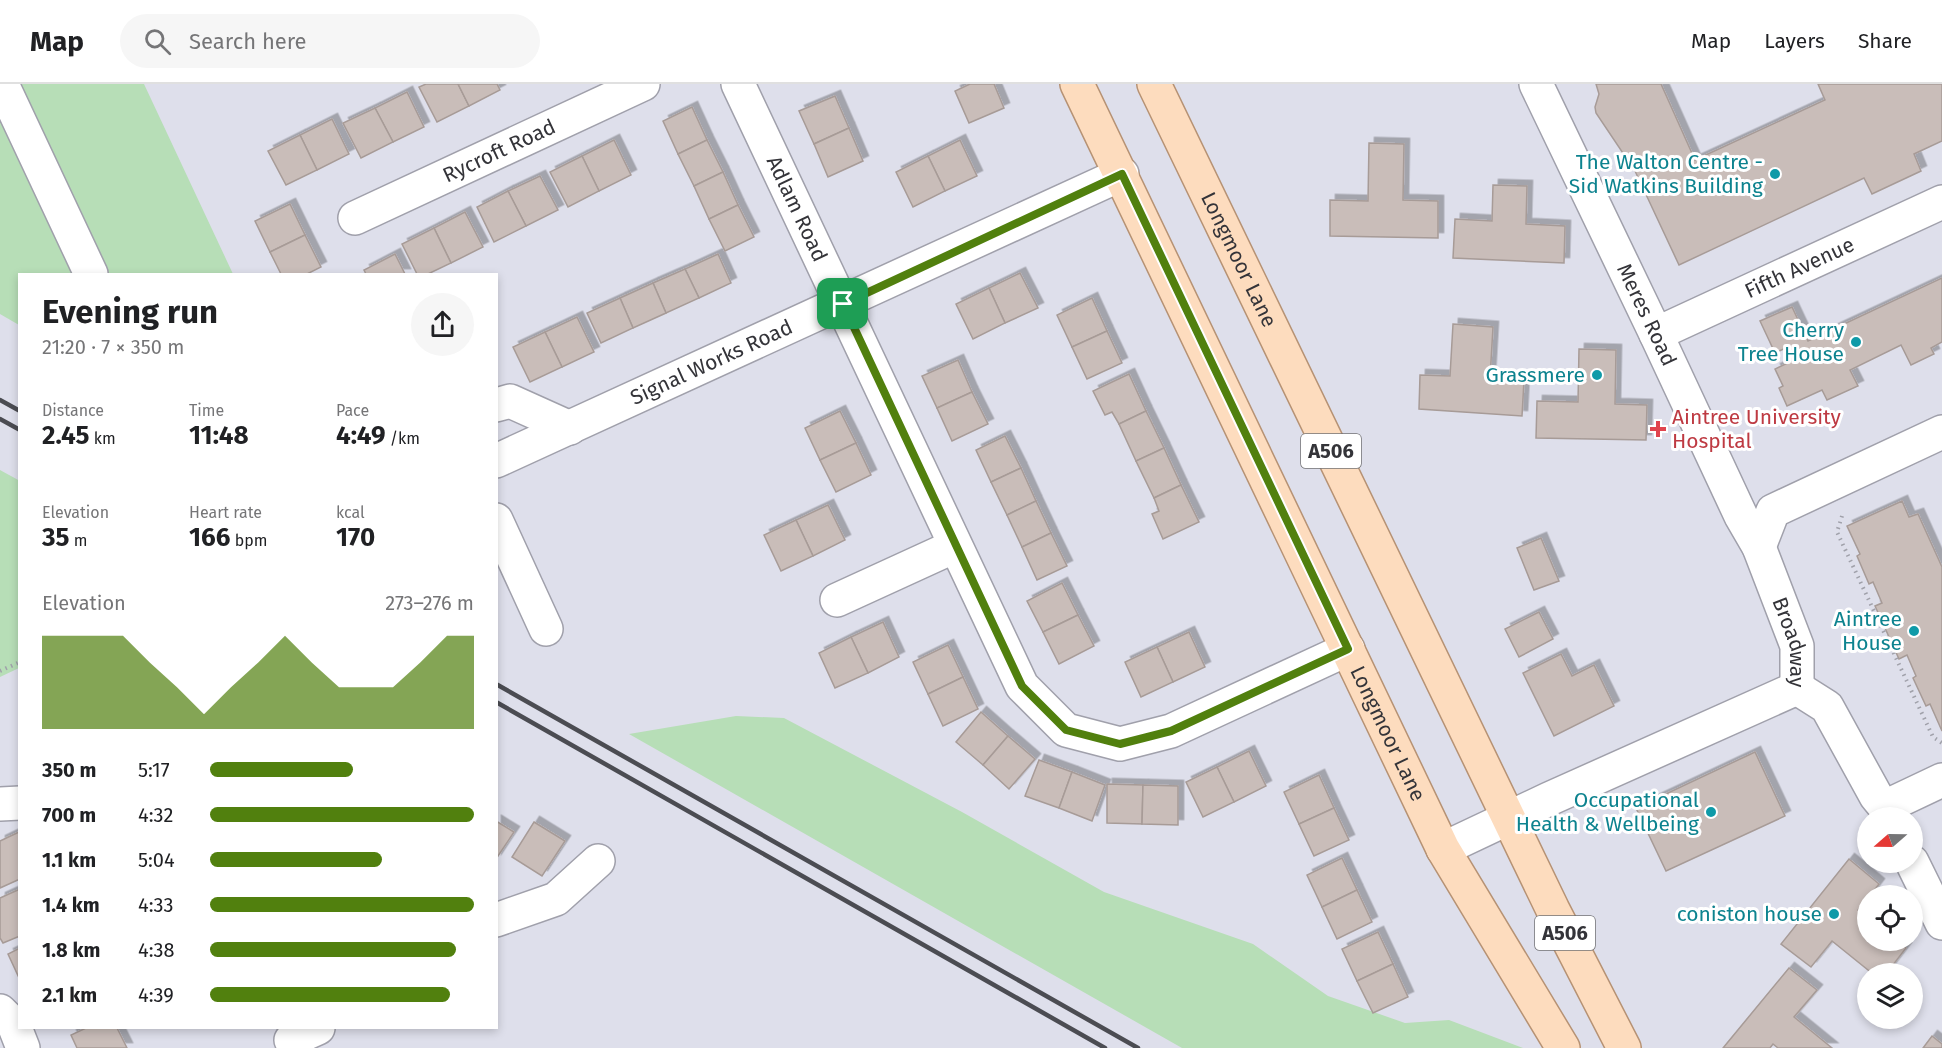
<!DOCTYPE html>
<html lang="en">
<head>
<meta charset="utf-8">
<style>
  :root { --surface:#fff; --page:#f6f6f6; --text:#202124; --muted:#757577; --line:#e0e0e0; --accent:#51800e }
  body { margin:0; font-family:"Fira Sans",sans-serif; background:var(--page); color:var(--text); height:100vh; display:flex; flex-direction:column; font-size:22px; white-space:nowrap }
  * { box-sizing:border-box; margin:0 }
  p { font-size:20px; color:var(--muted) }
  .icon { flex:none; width:33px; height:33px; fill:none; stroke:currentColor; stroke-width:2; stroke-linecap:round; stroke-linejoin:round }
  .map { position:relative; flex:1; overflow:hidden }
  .drawer { position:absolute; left:18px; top:189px; width:480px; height:756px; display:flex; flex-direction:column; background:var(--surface); border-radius:0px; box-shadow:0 3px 9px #0003 }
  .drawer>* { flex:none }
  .needle { width:39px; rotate:250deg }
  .buttons { position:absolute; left:1857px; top:723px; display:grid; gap:12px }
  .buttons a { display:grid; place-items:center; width:66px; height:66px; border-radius:50%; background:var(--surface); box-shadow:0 3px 9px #0003; font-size:30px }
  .pin { position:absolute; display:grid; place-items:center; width:51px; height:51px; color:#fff; margin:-26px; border-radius:12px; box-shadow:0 3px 9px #0006 }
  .round { display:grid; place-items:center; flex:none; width:63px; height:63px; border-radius:32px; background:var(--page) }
  .overview { display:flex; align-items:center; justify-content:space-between; height:102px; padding:0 24px }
  h1 { font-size:33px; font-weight:700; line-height:45px }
  .stats { display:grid; grid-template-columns:repeat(3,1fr); gap:9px; height:102px; padding:6px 24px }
  .stats div { display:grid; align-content:center }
  .stats b { font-size:26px; font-weight:700 }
  .stats small { font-size:16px; font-weight:400 }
  .stats p { font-size:16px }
  .chart { height:168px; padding:12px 24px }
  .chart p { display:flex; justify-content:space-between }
  .chart svg { width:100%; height:108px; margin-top:6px; fill:var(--accent); opacity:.7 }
  ul { padding:0 24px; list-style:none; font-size:20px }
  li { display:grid; grid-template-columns:96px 72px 1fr; align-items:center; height:45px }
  li i { height:15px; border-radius:8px; background:var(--accent) }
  header { display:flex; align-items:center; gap:36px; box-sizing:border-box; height:84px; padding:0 30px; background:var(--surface); border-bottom:2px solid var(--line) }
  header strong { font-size:28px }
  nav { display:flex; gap:33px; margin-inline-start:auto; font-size:21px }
  .search { width:420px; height:54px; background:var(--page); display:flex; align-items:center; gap:15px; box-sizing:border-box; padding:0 21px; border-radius:33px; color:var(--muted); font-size:22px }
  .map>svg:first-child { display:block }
  .green { fill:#b7deb7 }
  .building { fill:#c9bdb9; stroke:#a79b97; stroke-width:1.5; filter:url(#shadow) }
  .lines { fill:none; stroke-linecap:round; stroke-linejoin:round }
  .minor-casing { stroke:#a0a0ab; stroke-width:36 }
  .major-casing { stroke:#b69274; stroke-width:36 }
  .path { stroke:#a0a1aa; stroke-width:4; stroke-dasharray:1.5 4.5; stroke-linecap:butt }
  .minor { stroke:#fff; stroke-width:33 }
  .major { stroke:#fddcbe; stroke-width:33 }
  .rail { stroke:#4b4c52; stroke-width:4.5 }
  .route-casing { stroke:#fff; stroke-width:12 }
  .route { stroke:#51800e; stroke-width:8 }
  .culture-dot { fill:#0f9aa8; stroke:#fff; stroke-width:2 }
  .health-dot { fill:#e0444e; stroke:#fff; stroke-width:2 }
  .labels { text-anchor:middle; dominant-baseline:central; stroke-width:6; stroke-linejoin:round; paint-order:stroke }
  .shield { fill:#fff; stroke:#717174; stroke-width:1.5 }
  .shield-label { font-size:20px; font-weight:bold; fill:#343439 }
  .street-label { font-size:21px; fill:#343439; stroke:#fff }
  .culture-label { font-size:21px; fill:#0d838f; stroke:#fff; text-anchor:end }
  .health-label { font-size:21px; fill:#be3a42; stroke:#fff; text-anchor:start }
</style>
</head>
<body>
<header>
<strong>Map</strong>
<div class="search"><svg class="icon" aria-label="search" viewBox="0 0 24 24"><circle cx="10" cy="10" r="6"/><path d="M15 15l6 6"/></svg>Search here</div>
<nav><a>Map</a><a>Layers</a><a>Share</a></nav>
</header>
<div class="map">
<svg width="1942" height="964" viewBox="0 0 1942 964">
  <defs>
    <filter id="shadow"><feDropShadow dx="5.5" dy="-5.5" stdDeviation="0" flood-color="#0004"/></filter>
  </defs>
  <rect width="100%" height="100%" fill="#dedfeb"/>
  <g class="green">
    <path d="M 0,0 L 144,0 L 233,190 L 20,190 L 19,241 L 0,230 Z"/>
    <path d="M 0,386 L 20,397 L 19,584 L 0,593 Z"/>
    <path d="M 736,632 L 784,634 L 962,728 L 1104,808 L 1253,860 L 1328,912 L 1405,939 L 1449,936 L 1523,964 L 1182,964 L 629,650 Z"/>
  </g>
  <g class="building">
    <path d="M 426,0 L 458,0 L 469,22 L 437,38 L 419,3 Z"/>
    <path d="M 458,0 L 497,0 L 500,6 L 469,22 Z"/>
    <path d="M 970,0 L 994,0 L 1004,24 L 969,39 L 955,7 Z"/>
    <path d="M 1596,0 L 1661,0 L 1695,76 L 1825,16 L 1818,0 L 1942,0 L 1942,57 L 1914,70 L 1921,87 L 1872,110 L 1864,94 L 1679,181 L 1635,87 L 1596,29 L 1595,23 L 1599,10 Z"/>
    <path d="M 407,8 L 424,43 L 393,58 L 375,24 Z"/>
    <path d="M 835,12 L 849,44 L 814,60 L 799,27 Z"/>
    <path d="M 692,23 L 707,56 L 678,70 L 663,37 Z"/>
    <path d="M 375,24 L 393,58 L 361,74 L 343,39 Z"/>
    <path d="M 332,35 L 349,70 L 317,86 L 300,51 Z"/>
    <path d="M 849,44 L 863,77 L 828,93 L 814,60 Z"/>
    <path d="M 300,51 L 317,86 L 286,101 L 268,67 Z"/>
    <path d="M 614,56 L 631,91 L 599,107 L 582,72 Z"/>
    <path d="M 707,56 L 723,88 L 694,102 L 678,70 Z"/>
    <path d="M 960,56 L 977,92 L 945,107 L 928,72 Z"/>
    <path d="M 1369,59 L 1404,60 L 1403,116 L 1438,117 L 1438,154 L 1330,152 L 1330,116 L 1368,117 Z"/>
    <path d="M 582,72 L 599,107 L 568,123 L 550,88 Z"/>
    <path d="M 928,72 L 945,107 L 913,123 L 896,88 Z"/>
    <path d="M 723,88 L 738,121 L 709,135 L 694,102 Z"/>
    <path d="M 540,92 L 558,126 L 526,142 L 508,107 Z"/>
    <path d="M 1493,101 L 1527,102 L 1526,140 L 1565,142 L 1564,179 L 1453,174 L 1455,135 L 1492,137 Z"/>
    <path d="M 508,107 L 526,142 L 494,158 L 477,123 Z"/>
    <path d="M 290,120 L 305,151 L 270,168 L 255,137 Z"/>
    <path d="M 738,121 L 754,153 L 725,167 L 709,135 Z"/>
    <path d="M 465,128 L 483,163 L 451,179 L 434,144 Z"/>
    <path d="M 434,144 L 451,179 L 428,190 L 417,190 L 402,160 Z"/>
    <path d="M 305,151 L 321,183 L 307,190 L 281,190 L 270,168 Z"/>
    <path d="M 395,170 L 405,190 L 366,190 L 364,186 Z"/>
    <path d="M 718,170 L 731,199 L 699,214 L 685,185 Z"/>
    <path d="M 685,185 L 699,214 L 666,229 L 653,199 Z"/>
    <path d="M 1020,189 L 1038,224 L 1005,239 L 989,204 Z"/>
    <path d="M 1942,194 L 1942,258 L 1931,264 L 1934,270 L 1911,281 L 1901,261 L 1850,286 L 1858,302 L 1827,316 L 1822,306 L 1787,322 L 1779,304 L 1783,302 L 1775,285 L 1796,275 L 1790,262 L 1775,269 L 1760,237 L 1792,223 L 1808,257 Z"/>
    <path d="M 653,199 L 666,229 L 633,244 L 620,214 Z"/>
    <path d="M 989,204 L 1005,239 L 973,255 L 956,220 Z"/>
    <path d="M 620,214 L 633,244 L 601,259 L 587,229 Z"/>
    <path d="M 1092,214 L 1107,247 L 1072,263 L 1057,231 Z"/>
    <path d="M 577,233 L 594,268 L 562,283 L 545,248 Z"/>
    <path d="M 1453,240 L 1493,243 L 1490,294 L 1524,296 L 1522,332 L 1419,325 L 1420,291 L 1450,292 Z"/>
    <path d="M 1107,247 L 1122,279 L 1087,295 L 1072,263 Z"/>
    <path d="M 545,248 L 562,283 L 530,298 L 513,263 Z"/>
    <path d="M 1579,265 L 1616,266 L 1615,320 L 1647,321 L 1646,356 L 1536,354 L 1537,317 L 1578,318 Z"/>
    <path d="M 958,276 L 972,308 L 937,324 L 922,292 Z"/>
    <path d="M 1129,290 L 1146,327 L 1119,340 L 1112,328 L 1105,331 L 1093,307 Z"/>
    <path d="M 972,308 L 988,340 L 952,357 L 937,324 Z"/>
    <path d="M 840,327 L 856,359 L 820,376 L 805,344 Z"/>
    <path d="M 1146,327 L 1164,364 L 1136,377 L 1119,340 Z"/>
    <path d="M 1005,352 L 1021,384 L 991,398 L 976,366 Z"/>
    <path d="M 856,359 L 871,391 L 836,408 L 820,376 Z"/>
    <path d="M 1164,364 L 1181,401 L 1154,414 L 1136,377 Z"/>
    <path d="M 1021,384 L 1036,417 L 1007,431 L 991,398 Z"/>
    <path d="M 1181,401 L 1199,438 L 1163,455 L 1152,430 L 1159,427 L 1154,414 Z"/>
    <path d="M 1036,417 L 1051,449 L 1022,463 L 1007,431 Z"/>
    <path d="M 1902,417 L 1909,433 L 1918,430 L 1942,483 L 1942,647 L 1930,620 L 1926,622 L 1913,594 L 1916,592 L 1907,571 L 1899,575 L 1875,522 L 1882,519 L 1873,498 L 1869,500 L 1857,472 L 1860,470 L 1847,442 Z"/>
    <path d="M 828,421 L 845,456 L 813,472 L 796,436 Z"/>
    <path d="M 796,436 L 813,472 L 781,487 L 764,451 Z"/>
    <path d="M 1051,449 L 1067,482 L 1037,496 L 1022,463 Z"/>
    <path d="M 1541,454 L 1559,497 L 1534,506 L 1517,464 Z"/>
    <path d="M 1062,499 L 1078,531 L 1043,548 L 1027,517 Z"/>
    <path d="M 1539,528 L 1553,555 L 1519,573 L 1505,545 Z"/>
    <path d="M 1078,531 L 1094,562 L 1059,580 L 1043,548 Z"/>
    <path d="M 883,538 L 899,573 L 868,589 L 851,553 Z"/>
    <path d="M 1189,548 L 1205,583 L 1173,598 L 1157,563 Z"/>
    <path d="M 851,553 L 868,589 L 835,604 L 819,569 Z"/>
    <path d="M 948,561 L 963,593 L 928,610 L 913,578 Z"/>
    <path d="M 1157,563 L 1173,598 L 1141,613 L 1125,578 Z"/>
    <path d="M 1561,570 L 1572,592 L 1594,581 L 1614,622 L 1554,652 L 1523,589 Z"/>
    <path d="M 963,593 L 978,625 L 943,642 L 928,610 Z"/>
    <path d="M 981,628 L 1008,652 L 983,681 L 956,658 Z"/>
    <path d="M 1008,652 L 1035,675 L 1009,705 L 983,681 Z"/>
    <path d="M 1249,667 L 1266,702 L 1234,718 L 1217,683 Z"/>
    <path d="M 1755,668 L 1785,732 L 1666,787 L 1636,724 Z"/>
    <path d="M 1039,676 L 1072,688 L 1059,724 L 1025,712 Z"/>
    <path d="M 1217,683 L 1234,718 L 1203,733 L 1186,698 Z"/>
    <path d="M 1072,688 L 1105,701 L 1092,737 L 1059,724 Z"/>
    <path d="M 1319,691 L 1334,724 L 1299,740 L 1284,708 Z"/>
    <path d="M 1107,700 L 1143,701 L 1142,740 L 1107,739 Z"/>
    <path d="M 1143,701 L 1178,702 L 1178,741 L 1142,740 Z"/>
    <path d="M 1334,724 L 1349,756 L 1314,772 L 1299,740 Z"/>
    <path d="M 496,737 L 514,748 L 496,775 Z"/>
    <path d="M 534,738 L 565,757 L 542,792 L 512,773 Z"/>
    <path d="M 19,748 L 20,795 L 0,804 L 0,757 Z"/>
    <path d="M 1342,774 L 1357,806 L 1322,823 L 1307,791 Z"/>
    <path d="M 1849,775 L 1879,800 L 1870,812 L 1868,812 L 1858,826 L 1868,834 L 1868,856 L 1896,856 L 1906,864 L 1886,890 L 1873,890 L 1832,857 L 1811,883 L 1781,860 Z"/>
    <path d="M 20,805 L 20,852 L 3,859 L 0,854 L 0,814 Z"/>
    <path d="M 1357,806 L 1372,838 L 1337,855 L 1322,823 Z"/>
    <path d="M 1378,848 L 1393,880 L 1357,897 L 1342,865 Z"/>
    <path d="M 20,864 L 20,896 L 8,870 Z"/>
    <path d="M 1393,880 L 1408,913 L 1373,929 L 1357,897 Z"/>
    <path d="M 1789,884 L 1817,906 L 1794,933 L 1832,964 L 1778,964 L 1773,960 L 1770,964 L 1723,964 Z"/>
    <path d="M 86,944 L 117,944 L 127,964 L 77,964 L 71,951 Z"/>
    <path d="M 1932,952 L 1942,960 L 1942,964 L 1923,964 Z"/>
  </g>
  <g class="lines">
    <defs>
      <g id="minor">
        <path d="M 2,0 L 91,190"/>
        <path id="s1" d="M 738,0 L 1022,602 L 1066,646 L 1120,660 L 1171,647 L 1348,565"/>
        <path id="s2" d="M 1536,0 L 1656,250 L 1741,432 L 1759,463 L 1797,562 L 1797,604"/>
        <path id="s3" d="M 355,134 L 643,0"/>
        <path id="s4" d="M 1656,250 L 1942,118"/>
        <path d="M 496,321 L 510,317 L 570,344"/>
        <path id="s5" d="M 496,377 L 1122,90"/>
        <path d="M 496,436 L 546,545"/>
        <path d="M 1759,463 L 1773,427 L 1942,348"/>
        <path d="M 837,516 L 955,462"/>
        <path d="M 1797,604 L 1827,623 L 1876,712 L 1885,723 L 1891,734"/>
        <path d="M 0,720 L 20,719"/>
        <path d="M 1885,723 L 1942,696"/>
        <path d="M 1443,765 L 1549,715 L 1797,604"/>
        <path d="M 1912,778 L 1942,839"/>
        <path d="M 496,836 L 556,815 L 598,777"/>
        <path d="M 0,927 L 14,941 L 23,964"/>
        <path d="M 291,956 L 318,944"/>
      </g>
      <g id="major">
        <path id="s6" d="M 1077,0 L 1443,765 L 1563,964"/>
        <path id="s7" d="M 1154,0 L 1553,826 L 1624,964"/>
      </g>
    </defs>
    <use href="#minor" class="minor-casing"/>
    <use href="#major" class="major-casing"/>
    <g class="path">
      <path d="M 1842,432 L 1837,448 L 1933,653 L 1942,659"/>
      <path d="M 0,587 L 20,578"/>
    </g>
    <use href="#minor" class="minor"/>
    <use href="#major" class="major"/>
    <g class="rail">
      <path d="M 0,316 L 20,327"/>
      <path d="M 0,335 L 20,346"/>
      <path d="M 496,600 L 1138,964"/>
      <path d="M 496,618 L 1105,964"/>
    </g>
  </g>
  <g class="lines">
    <defs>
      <path id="route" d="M 1122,90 L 1348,565 L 1171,647 L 1120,660 L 1066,646 L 1022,602 L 843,220 Z"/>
    </defs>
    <use href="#route" class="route-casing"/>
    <use href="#route" class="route"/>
  </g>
  <g class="culture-dot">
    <circle cx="1775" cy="90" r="6"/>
    <circle cx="1856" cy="258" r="6"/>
    <circle cx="1597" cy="291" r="6"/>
    <circle cx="1914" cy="547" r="6"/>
    <circle cx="1711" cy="728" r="6"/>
    <circle cx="1834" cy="830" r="6"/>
  </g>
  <path class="health-dot" d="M1655 336h6v6h6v6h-6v6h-6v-6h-6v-6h6z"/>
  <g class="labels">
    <g class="shield">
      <rect x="1301" y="350" width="60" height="34" rx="4.5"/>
      <rect x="1535" y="832" width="60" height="34" rx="4.5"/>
    </g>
    <g class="shield-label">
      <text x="1331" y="367">A506</text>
      <text x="1565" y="849">A506</text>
    </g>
    <g class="street-label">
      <text stroke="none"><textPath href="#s3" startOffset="159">Rycroft Road</textPath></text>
      <text stroke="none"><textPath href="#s1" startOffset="138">Adlam Road</textPath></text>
      <text stroke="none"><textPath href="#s7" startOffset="195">Longmoor Lane</textPath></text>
      <text stroke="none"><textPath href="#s4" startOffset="158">Fifth Avenue</textPath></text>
      <text stroke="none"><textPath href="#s2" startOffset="256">Meres Road</textPath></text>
      <text stroke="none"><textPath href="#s5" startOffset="237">Signal Works Road</textPath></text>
      <text stroke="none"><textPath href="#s2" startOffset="615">Broadway</textPath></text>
      <text stroke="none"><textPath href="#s6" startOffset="720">Longmoor Lane</textPath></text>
    </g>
    <g class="culture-label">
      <text x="1763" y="78">The Walton Centre -<tspan x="1763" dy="24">Sid Watkins Building</tspan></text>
      <text x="1844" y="246">Cherry<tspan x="1844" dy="24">Tree House</tspan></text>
      <text x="1585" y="291">Grassmere</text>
      <text x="1902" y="535">Aintree<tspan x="1902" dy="24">House</tspan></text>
      <text x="1699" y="716">Occupational<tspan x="1699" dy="24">Health &amp; Wellbeing</tspan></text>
      <text x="1822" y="830">coniston house</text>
    </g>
    <g class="health-label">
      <text x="1672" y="333">Aintree University<tspan x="1672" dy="24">Hospital</tspan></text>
    </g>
  </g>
</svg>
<div class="buttons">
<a><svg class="needle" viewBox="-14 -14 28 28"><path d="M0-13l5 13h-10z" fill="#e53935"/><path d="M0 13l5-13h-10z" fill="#757577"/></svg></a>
<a><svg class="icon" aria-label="locate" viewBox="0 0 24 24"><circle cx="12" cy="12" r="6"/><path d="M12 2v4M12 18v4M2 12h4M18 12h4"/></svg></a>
<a><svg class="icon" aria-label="layers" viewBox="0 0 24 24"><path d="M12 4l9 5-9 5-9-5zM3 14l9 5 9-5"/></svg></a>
</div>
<div class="pin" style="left:843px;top:220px;background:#1e9e55"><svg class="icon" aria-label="arrive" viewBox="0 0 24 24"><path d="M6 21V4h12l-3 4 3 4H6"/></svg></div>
<section class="drawer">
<div class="overview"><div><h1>Evening run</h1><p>21:20 · 7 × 350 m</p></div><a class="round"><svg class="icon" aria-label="share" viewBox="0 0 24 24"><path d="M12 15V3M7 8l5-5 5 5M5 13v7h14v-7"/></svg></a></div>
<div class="stats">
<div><p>Distance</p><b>2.45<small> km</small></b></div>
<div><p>Time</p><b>11:48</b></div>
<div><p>Pace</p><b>4:49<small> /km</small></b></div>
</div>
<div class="stats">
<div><p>Elevation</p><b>35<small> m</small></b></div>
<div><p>Heart rate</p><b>166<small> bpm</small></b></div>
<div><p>kcal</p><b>170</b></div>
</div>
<div class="chart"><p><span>Elevation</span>273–276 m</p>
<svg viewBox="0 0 160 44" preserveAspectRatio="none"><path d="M0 44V6L10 6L20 6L30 6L40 17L50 27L60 38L70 27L80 17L90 6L100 17L110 27L120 27L130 27L140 17L150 6L160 6V44z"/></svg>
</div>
<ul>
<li><b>350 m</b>5:17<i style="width:54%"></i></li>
<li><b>700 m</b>4:32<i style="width:100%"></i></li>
<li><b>1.1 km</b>5:04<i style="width:65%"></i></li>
<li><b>1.4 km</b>4:33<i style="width:100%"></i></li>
<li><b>1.8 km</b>4:38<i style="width:93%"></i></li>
<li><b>2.1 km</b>4:39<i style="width:91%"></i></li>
</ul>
</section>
</div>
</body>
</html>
